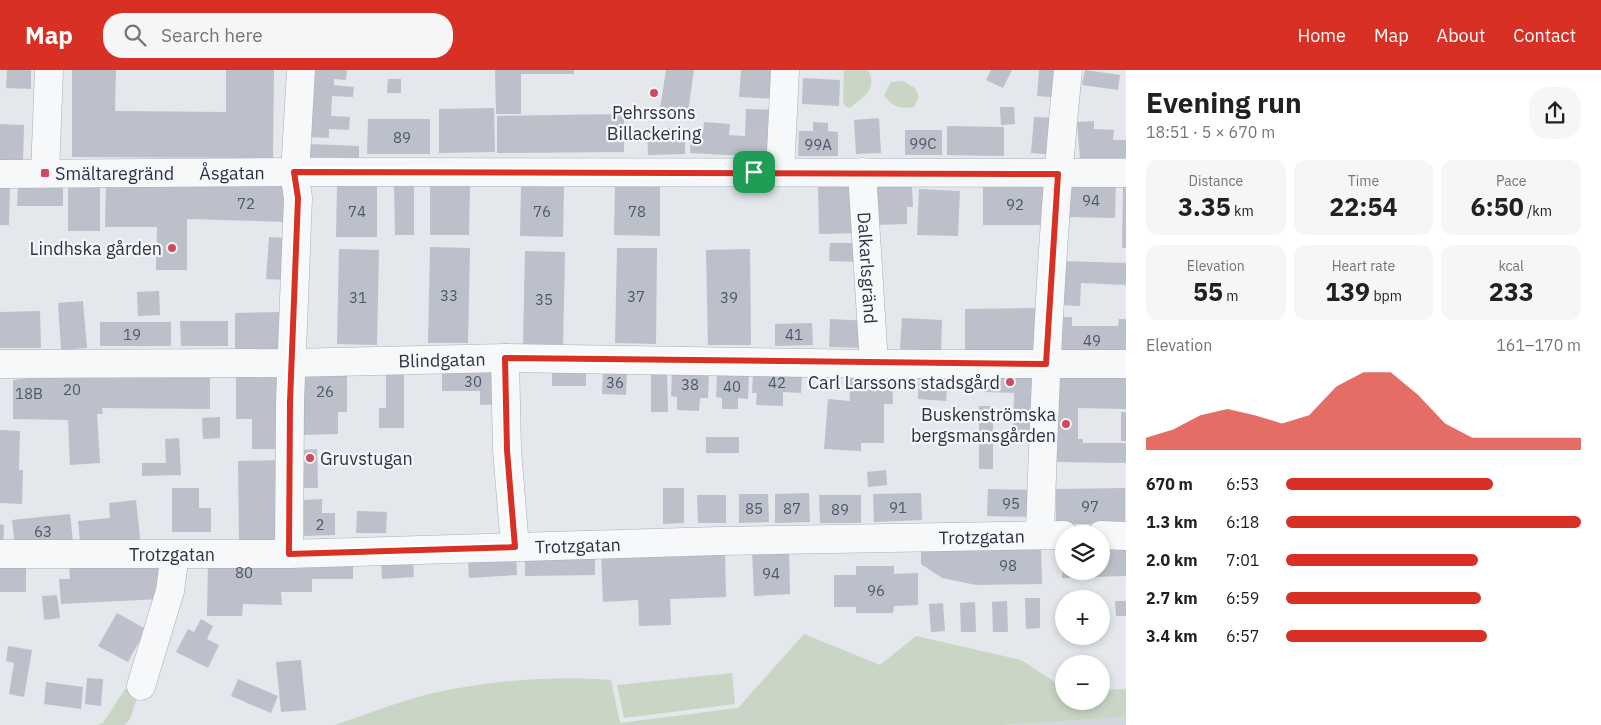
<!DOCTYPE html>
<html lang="en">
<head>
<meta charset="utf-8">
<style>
  :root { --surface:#fff; --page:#f6f6f6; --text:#202124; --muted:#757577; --accent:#d93025 }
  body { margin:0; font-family:"IBM Plex Sans",sans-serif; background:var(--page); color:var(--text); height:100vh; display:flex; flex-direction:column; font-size:19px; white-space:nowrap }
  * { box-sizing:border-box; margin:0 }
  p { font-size:16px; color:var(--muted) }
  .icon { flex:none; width:28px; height:28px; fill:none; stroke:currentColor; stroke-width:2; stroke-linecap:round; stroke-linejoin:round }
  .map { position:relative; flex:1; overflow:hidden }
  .drawer { display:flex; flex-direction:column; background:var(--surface); width:475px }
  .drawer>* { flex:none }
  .controls { position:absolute; left:1055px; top:455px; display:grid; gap:10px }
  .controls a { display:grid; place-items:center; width:55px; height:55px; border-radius:50%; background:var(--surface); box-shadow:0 2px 8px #0003; font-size:25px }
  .pin { position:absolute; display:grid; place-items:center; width:42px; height:42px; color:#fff; margin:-21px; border-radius:10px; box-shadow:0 2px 8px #0006 }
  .round { display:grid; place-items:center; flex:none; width:52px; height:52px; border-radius:20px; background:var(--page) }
  .headline { display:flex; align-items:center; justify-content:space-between; height:85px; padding:0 20px }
  h1 { font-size:28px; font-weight:700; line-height:38px }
  .stats { display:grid; grid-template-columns:repeat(3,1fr); gap:8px; height:85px; padding:5px 20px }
  .stats div { display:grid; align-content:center; border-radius:12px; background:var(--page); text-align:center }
  .stats b { font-size:25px; font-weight:700 }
  .stats small { font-size:14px; font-weight:400 }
  .stats p { font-size:14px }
  .chart { height:140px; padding:10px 20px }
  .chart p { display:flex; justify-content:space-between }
  .chart svg { width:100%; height:90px; margin-top:5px; fill:var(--accent); opacity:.7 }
  ul { padding:0 20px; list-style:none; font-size:16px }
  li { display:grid; grid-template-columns:80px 60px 1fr; align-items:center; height:38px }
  li i { height:12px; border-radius:6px; background:var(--accent) }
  header { display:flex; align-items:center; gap:30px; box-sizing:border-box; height:70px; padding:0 25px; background:var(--accent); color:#fff }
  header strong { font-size:24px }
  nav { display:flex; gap:28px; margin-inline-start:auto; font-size:18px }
  .search { width:350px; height:45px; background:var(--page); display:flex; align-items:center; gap:12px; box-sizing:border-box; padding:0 18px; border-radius:20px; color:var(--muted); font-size:19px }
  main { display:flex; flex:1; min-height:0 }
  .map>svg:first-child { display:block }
  .built { fill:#d2d6de }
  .green { fill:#c9d6c5 }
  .building { fill:#bbc0ca }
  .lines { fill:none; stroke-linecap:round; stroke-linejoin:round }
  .minor-casing { stroke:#a9aeb7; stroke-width:29 }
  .minor { stroke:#f7f8fa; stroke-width:28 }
  .route-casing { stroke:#fff; stroke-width:10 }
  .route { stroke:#d93025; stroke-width:6 }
  .poi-dot { fill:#d1495b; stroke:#f4f6f9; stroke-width:2 }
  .labels { text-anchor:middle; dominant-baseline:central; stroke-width:4.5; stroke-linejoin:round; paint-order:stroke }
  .number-label { font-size:15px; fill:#4f5766 }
  .poi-label { font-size:18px; fill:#2b3445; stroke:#f4f6f9; text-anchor:end }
  .street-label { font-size:18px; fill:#2b3445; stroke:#f4f6f9 }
</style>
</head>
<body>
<header>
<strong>Map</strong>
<div class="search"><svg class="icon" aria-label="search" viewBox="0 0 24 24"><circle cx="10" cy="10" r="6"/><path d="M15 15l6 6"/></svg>Search here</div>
<nav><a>Home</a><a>Map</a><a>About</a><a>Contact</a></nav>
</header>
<main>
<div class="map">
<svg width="1126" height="655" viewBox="0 0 1126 655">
  <rect width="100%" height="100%" fill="#e4e7ec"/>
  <path class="built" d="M 1126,647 L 1126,655 L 1004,655 Z"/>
  <g class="green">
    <path d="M 844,0 L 868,0 C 878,19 864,26 850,38 L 845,36 L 843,32 Z"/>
    <path d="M 903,11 L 915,18 L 919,27 L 914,37 C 899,39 893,37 884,25 L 891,12 Z"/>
    <path d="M 804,564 L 880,595 L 916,566 L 1021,590 L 1064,618 L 1064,631 L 1101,631 L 1101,620 L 1126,619 L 1126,647 L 1004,655 L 335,655 C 367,644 397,632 429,624 C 489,611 550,605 611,610 L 620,653 L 738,638 Z"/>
    <path d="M 732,603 L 735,634 L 624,648 L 617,615 Z"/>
    <path d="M 125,619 L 140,619 L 130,649 L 125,655 L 98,655 L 103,653 Z"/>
  </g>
  <g class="building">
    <path d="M 7,0 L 31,0 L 31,19 L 6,18 Z"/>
    <path d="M 72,0 L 116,0 L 115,41 L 226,42 L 226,0 L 274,0 L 273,88 L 72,87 Z"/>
    <path d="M 312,0 L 347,0 L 346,10 L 334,9 L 334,15 L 354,17 L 353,27 L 332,26 L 331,46 L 350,47 L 349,60 L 329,59 L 329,68 L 308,67 Z"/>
    <path d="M 495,0 L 574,0 L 574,4 L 521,4 L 521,44 L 496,44 Z"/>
    <path d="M 666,0 L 694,0 L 687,49 L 659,45 Z"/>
    <path d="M 741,0 L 780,0 L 779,29 L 739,27 Z"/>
    <path d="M 991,0 L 1012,0 L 1003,18 L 986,10 Z"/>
    <path d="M 1039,0 L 1064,0 L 1062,28 L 1037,26 Z"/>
    <path d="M 1085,0 L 1120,5 L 1118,20 L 1082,15 Z"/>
    <path d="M 803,8 L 840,10 L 839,36 L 802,34 Z"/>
    <path d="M 388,9 L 401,9 L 401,23 L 387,23 Z"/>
    <path d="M 1000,37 L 1014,37 L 1015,54 L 1001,55 Z"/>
    <path d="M 494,38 L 495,82 L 439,83 L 439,39 Z"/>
    <path d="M 746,39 L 780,40 L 777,72 L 765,87 L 690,83 L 691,62 L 703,63 L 704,52 L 730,54 L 729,65 L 745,66 Z"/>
    <path d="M 624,44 L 624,82 L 497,83 L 497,46 Z"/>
    <path d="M 1034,47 L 1059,48 L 1057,85 L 1031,83 Z"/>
    <path d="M 879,48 L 881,83 L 856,84 L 854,50 Z"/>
    <path d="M 368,49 L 430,49 L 430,84 L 367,84 Z"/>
    <path d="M 1094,51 L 1094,59 L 1114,60 L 1113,70 L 1126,70 L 1126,88 L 1080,88 L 1077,52 Z"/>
    <path d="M 813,52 L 828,53 L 828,61 L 838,62 L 838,86 L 798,86 L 799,61 L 813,61 Z"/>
    <path d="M 0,54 L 24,55 L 23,92 L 0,91 Z"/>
    <path d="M 947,56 L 1004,57 L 1004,86 L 947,85 Z"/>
    <path d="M 647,58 L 685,58 L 685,84 L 648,85 Z"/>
    <rect x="905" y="60" width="37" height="25"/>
    <path d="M 309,74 L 359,76 L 359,88 L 309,87 Z"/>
    <rect x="983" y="113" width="64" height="42"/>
    <path d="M 1116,113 L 1115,148 L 1065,147 L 1066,114 Z"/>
    <path d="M 1123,113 L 1126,113 L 1126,178 L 1122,178 Z"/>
    <path d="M 394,114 L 414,114 L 414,165 L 395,165 Z"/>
    <path d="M 0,115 L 10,116 L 9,155 L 0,155 Z"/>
    <path d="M 100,115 L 100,161 L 68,161 L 68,116 Z"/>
    <path d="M 106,115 L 204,117 L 289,115 L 289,152 L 187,149 L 187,200 L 156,200 L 157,157 L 105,157 Z"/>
    <path d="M 18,116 L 63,117 L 63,136 L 17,136 Z"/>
    <path d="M 337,116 L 377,116 L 377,167 L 336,167 Z"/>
    <path d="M 430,116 L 470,116 L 469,165 L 430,165 Z"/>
    <path d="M 521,116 L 564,117 L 563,167 L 520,166 Z"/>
    <path d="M 615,116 L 660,116 L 660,166 L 614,165 Z"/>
    <path d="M 860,116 L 861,163 L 819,164 L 818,117 Z"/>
    <path d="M 871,117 L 912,117 L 913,137 L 907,137 L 907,154 L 874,155 Z"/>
    <path d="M 919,119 L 960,121 L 958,166 L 917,165 Z"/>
    <path d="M 269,167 L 289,168 L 287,210 L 266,209 Z"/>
    <path d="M 830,173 L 861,173 L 861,192 L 829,191 Z"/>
    <path d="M 430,177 L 470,178 L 468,273 L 428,273 Z"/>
    <path d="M 617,178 L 657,178 L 656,274 L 615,273 Z"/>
    <path d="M 339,179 L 379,180 L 377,275 L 337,274 Z"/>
    <path d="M 750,179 L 751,275 L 708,275 L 706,180 Z"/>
    <path d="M 525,181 L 565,182 L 563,277 L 523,276 Z"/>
    <path d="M 1061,191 L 1126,193 L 1126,215 L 1081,213 L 1080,236 L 1059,235 Z"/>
    <path d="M 159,221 L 160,245 L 138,246 L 137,222 Z"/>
    <path d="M 83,231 L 87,278 L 61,280 L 58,233 Z"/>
    <path d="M 1038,238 L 1039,282 L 965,282 L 965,239 Z"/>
    <path d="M 40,241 L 41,278 L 0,278 L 0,242 Z"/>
    <path d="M 283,242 L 283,279 L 235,279 L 235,243 Z"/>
    <path d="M 1058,247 L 1072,247 L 1072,256 L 1118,256 L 1119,249 L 1126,249 L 1126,283 L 1057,283 Z"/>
    <path d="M 902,248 L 942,250 L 941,281 L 900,279 Z"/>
    <path d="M 830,249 L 869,251 L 868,278 L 829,277 Z"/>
    <path d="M 180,251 L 228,251 L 228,276 L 181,276 Z"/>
    <rect x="100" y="252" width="71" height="24"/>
    <path d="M 812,253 L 813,275 L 775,276 L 775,254 Z"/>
    <rect x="552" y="299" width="34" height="17"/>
    <path d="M 603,299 L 627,300 L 626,325 L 602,324 Z"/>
    <path d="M 347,300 L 347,342 L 338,342 L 338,364 L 302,365 L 302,301 Z"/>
    <path d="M 386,300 L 404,300 L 404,358 L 379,358 L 379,338 L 386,338 Z"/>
    <path d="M 504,300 L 505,334 L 480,335 L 480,321 L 442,321 L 442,301 Z"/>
    <path d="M 667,300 L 668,342 L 651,342 L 651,301 Z"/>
    <path d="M 672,300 L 709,302 L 708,328 L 700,328 L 699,341 L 677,340 L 677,327 L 671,326 Z"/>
    <path d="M 892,301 L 893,334 L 884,334 L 884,373 L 861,373 L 861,381 L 824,379 L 828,329 L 850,331 L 849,303 Z"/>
    <path d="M 985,301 L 1036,302 L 1034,365 L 1013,364 L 1014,323 L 985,322 Z"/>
    <path d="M 802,302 L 801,323 L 783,322 L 783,336 L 756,335 L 757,323 L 752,323 L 753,303 Z"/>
    <path d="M 919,302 L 948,304 L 946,331 L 918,329 Z"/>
    <path d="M 717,303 L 749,304 L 748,329 L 738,328 L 738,339 L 722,339 L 722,328 L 716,327 Z"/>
    <path d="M 236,304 L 282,304 L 282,379 L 252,379 L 252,349 L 236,349 Z"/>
    <path d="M 49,306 L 210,308 L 210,339 L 102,338 L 103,344 L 97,344 L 100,393 L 70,395 L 68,350 L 13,349 L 13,310 Z"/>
    <path d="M 1055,307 L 1126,308 L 1126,339 L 1078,338 L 1078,369 L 1083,369 L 1083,373 L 1126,373 L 1126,393 L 1055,392 Z"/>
    <rect x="979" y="336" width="14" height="63"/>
    <rect x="1121" y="342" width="5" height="29"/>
    <path d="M 220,347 L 220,368 L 203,369 L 202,348 Z"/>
    <path d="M 0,360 L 20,361 L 19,400 L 23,400 L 22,434 L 0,433 Z"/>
    <rect x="706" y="367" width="33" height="16"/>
    <path d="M 179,368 L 181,405 L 142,406 L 142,393 L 166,393 L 165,369 Z"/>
    <path d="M 317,379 L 318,418 L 303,418 L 303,380 Z"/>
    <path d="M 283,390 L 283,473 L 239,474 L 238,391 Z"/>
    <path d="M 886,400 L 887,415 L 868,417 L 867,402 Z"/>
    <path d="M 172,418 L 199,418 L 199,438 L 211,438 L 211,462 L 172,462 Z"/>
    <path d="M 663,418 L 684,418 L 684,453 L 663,454 Z"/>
    <path d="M 1125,418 L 1125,454 L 1056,454 L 1056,419 Z"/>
    <path d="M 988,419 L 1035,420 L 1034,447 L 987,446 Z"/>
    <path d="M 809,423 L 810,452 L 775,453 L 775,424 Z"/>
    <path d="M 921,423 L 922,450 L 874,452 L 873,424 Z"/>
    <path d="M 739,424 L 768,424 L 769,452 L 739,453 Z"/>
    <path d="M 697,425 L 726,425 L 726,453 L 698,453 Z"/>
    <path d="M 819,425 L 861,425 L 861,453 L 820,453 Z"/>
    <path d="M 322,429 L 322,443 L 335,443 L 335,465 L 304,466 L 304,430 Z"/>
    <path d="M 136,430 L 141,478 L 81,480 L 78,451 L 110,448 L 109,433 Z"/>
    <path d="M 357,441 L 387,442 L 386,463 L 356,463 Z"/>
    <path d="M 70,444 L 73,472 L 15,478 L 12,450 Z"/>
    <path d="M 0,454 L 4,455 L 3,478 L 0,478 Z"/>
    <path d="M 1101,469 L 1126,469 L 1126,506 L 1062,508 L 1062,501 L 1101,501 Z"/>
    <path d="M 1041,474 L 1042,514 L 976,515 L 942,508 L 921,494 L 921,476 Z"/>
    <path d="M 725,479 L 726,527 L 670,529 L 671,555 L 639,556 L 638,530 L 603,532 L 601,483 Z"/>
    <path d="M 789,479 L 790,524 L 754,526 L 752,481 Z"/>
    <path d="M 595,484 L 595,505 L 525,506 L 525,485 Z"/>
    <path d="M 516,486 L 517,505 L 469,508 L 468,489 Z"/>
    <path d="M 158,489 L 160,529 L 61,534 L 59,509 L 70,509 L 69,493 Z"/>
    <path d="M 208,490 L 353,490 L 353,509 L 312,509 L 312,522 L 281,522 L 282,535 L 243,534 L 242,546 L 207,546 Z"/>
    <path d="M 413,490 L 414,507 L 382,509 L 381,492 Z"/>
    <rect x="0" y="493" width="26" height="29"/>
    <path d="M 856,496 L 894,496 L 894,504 L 918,503 L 918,535 L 894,536 L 893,543 L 856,543 L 856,537 L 834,537 L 834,505 L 856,505 Z"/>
    <path d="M 57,525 L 60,548 L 44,550 L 42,526 Z"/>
    <path d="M 1025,528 L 1040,528 L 1040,558 L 1026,559 Z"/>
    <path d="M 1007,531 L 1008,562 L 993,562 L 992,532 Z"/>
    <path d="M 1115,531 L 1126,531 L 1126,546 L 1116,546 Z"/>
    <path d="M 975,532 L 976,562 L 961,562 L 960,533 Z"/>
    <path d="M 943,533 L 945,561 L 931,562 L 929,534 Z"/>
    <path d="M 117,543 L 146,559 L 128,592 L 98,576 Z"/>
    <path d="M 201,549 L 213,556 L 207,569 L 219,575 L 208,598 L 176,582 L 188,559 L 194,562 Z"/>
    <path d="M 8,576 L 32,580 L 24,627 L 9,624 L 14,593 L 6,591 Z"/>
    <path d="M 301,590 L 306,640 L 281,642 L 276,592 Z"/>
    <path d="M 87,608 L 103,609 L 101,636 L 85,634 Z"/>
    <path d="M 238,609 L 278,626 L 271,643 L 231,626 Z"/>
    <path d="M 46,612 L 83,617 L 81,639 L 44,634 Z"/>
  </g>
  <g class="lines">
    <defs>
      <g id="minor">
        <path d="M 296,87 L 301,0"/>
        <path d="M 780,102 L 785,0"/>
        <path id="s1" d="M 862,102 L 874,294"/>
        <path d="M 45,103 L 49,0"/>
        <path id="s2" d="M 0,104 L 294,102 L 1126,103"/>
        <path d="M 505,288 L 507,380 L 515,477"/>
        <path id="s3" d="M 0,294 L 291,293 L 505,288 L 874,294 L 1126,294"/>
        <path d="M 1040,464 C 1045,309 1052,154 1068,0"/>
        <path d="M 1101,465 L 1126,466"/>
        <path id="s4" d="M 0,484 L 289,484 L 719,471 L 1064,465"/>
        <path d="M 289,484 L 290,332 L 298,128 L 294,102"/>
        <path d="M 141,616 L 170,521 L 175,484"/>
      </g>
    </defs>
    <use href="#minor" class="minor-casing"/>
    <use href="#minor" class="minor"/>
  </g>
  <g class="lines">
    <defs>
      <path id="route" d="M 294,102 L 1058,104 L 1046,294 L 505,288 L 507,380 L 515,477 L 289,484 L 290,332 L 298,128 Z"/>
    </defs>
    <use href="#route" class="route-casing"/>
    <use href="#route" class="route"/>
  </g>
  <g class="poi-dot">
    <circle cx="654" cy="23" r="5"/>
    <rect x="40" y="98" width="10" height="10" rx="2.5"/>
    <circle cx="172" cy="178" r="5"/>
    <circle cx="1010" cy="312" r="5"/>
    <circle cx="1066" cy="354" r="5"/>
    <circle cx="310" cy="388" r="5"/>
  </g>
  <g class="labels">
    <g class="number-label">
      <text x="402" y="67">89</text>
      <text x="923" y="73">99C</text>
      <text x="818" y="74">99A</text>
      <text x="1091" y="130">94</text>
      <text x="246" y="133">72</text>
      <text x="1015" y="134">92</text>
      <text x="357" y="141">74</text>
      <text x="542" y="141">76</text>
      <text x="637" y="141">78</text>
      <text x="449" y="225">33</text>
      <text x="636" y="226">37</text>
      <text x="358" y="227">31</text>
      <text x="729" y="227">39</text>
      <text x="544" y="229">35</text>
      <text x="132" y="264">19</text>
      <text x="794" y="264">41</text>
      <text x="1092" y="270">49</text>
      <text x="473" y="311">30</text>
      <text x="615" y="312">36</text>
      <text x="777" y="312">42</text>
      <text x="690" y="314">38</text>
      <text x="732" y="316">40</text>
      <text x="72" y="319">20</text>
      <text x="325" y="321">26</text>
      <text x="29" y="323">18B</text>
      <text x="1011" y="433">95</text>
      <text x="1090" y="436">97</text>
      <text x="898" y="437">91</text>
      <text x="754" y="438">85</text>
      <text x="792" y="438">87</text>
      <text x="840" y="439">89</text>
      <text x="320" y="454">2</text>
      <text x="43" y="461">63</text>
      <text x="1008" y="495">98</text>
      <text x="244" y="502">80</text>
      <text x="771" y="503">94</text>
      <text x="876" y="520">96</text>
    </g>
    <g class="poi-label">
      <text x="654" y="42" text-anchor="middle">Pehrssons<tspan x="654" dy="21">Billackering</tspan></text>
      <text x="55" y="103" text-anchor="start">Smältaregränd</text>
      <text x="162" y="178">Lindhska gården</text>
      <text x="1000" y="312">Carl Larssons stadsgård</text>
      <text x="1056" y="344">Buskenströmska<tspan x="1056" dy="21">bergsmansgården</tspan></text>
      <text x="320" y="388" text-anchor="start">Gruvstugan</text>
    </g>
    <g class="street-label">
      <text stroke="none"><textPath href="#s2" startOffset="232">Åsgatan</textPath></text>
      <text stroke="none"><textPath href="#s1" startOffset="96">Dalkarlsgränd</textPath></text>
      <text stroke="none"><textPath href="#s3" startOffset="442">Blindgatan</textPath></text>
      <text stroke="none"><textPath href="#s4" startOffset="982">Trotzgatan</textPath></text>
      <text stroke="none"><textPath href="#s4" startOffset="578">Trotzgatan</textPath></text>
      <text stroke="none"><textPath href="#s4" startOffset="172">Trotzgatan</textPath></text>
    </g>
  </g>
</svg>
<div class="controls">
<a><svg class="icon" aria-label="layers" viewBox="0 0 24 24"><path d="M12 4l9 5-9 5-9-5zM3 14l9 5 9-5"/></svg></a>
<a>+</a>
<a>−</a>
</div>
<div class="pin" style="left:754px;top:102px;background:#1e9e55"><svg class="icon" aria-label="arrive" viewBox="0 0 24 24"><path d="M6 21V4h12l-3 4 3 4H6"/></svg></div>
</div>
<section class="drawer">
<div class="headline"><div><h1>Evening run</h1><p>18:51 · 5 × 670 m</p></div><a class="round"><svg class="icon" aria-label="share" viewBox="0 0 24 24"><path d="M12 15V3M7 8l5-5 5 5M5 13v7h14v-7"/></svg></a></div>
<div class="stats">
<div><p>Distance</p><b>3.35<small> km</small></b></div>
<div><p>Time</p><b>22:54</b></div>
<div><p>Pace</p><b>6:50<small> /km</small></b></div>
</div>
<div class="stats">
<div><p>Elevation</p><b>55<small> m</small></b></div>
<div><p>Heart rate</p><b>139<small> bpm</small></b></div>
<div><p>kcal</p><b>233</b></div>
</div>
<div class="chart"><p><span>Elevation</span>161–170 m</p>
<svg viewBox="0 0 160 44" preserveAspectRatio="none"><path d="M0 44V38L10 34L20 27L30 24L40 27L50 31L60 27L70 13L80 6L90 6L100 17L110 31L120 38L130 38L140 38L150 38L160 38V44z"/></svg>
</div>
<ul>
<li><b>670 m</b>6:53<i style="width:70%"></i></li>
<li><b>1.3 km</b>6:18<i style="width:100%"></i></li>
<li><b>2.0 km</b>7:01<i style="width:65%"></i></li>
<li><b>2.7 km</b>6:59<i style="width:66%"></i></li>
<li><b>3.4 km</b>6:57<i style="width:68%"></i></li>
</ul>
</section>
</main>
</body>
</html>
